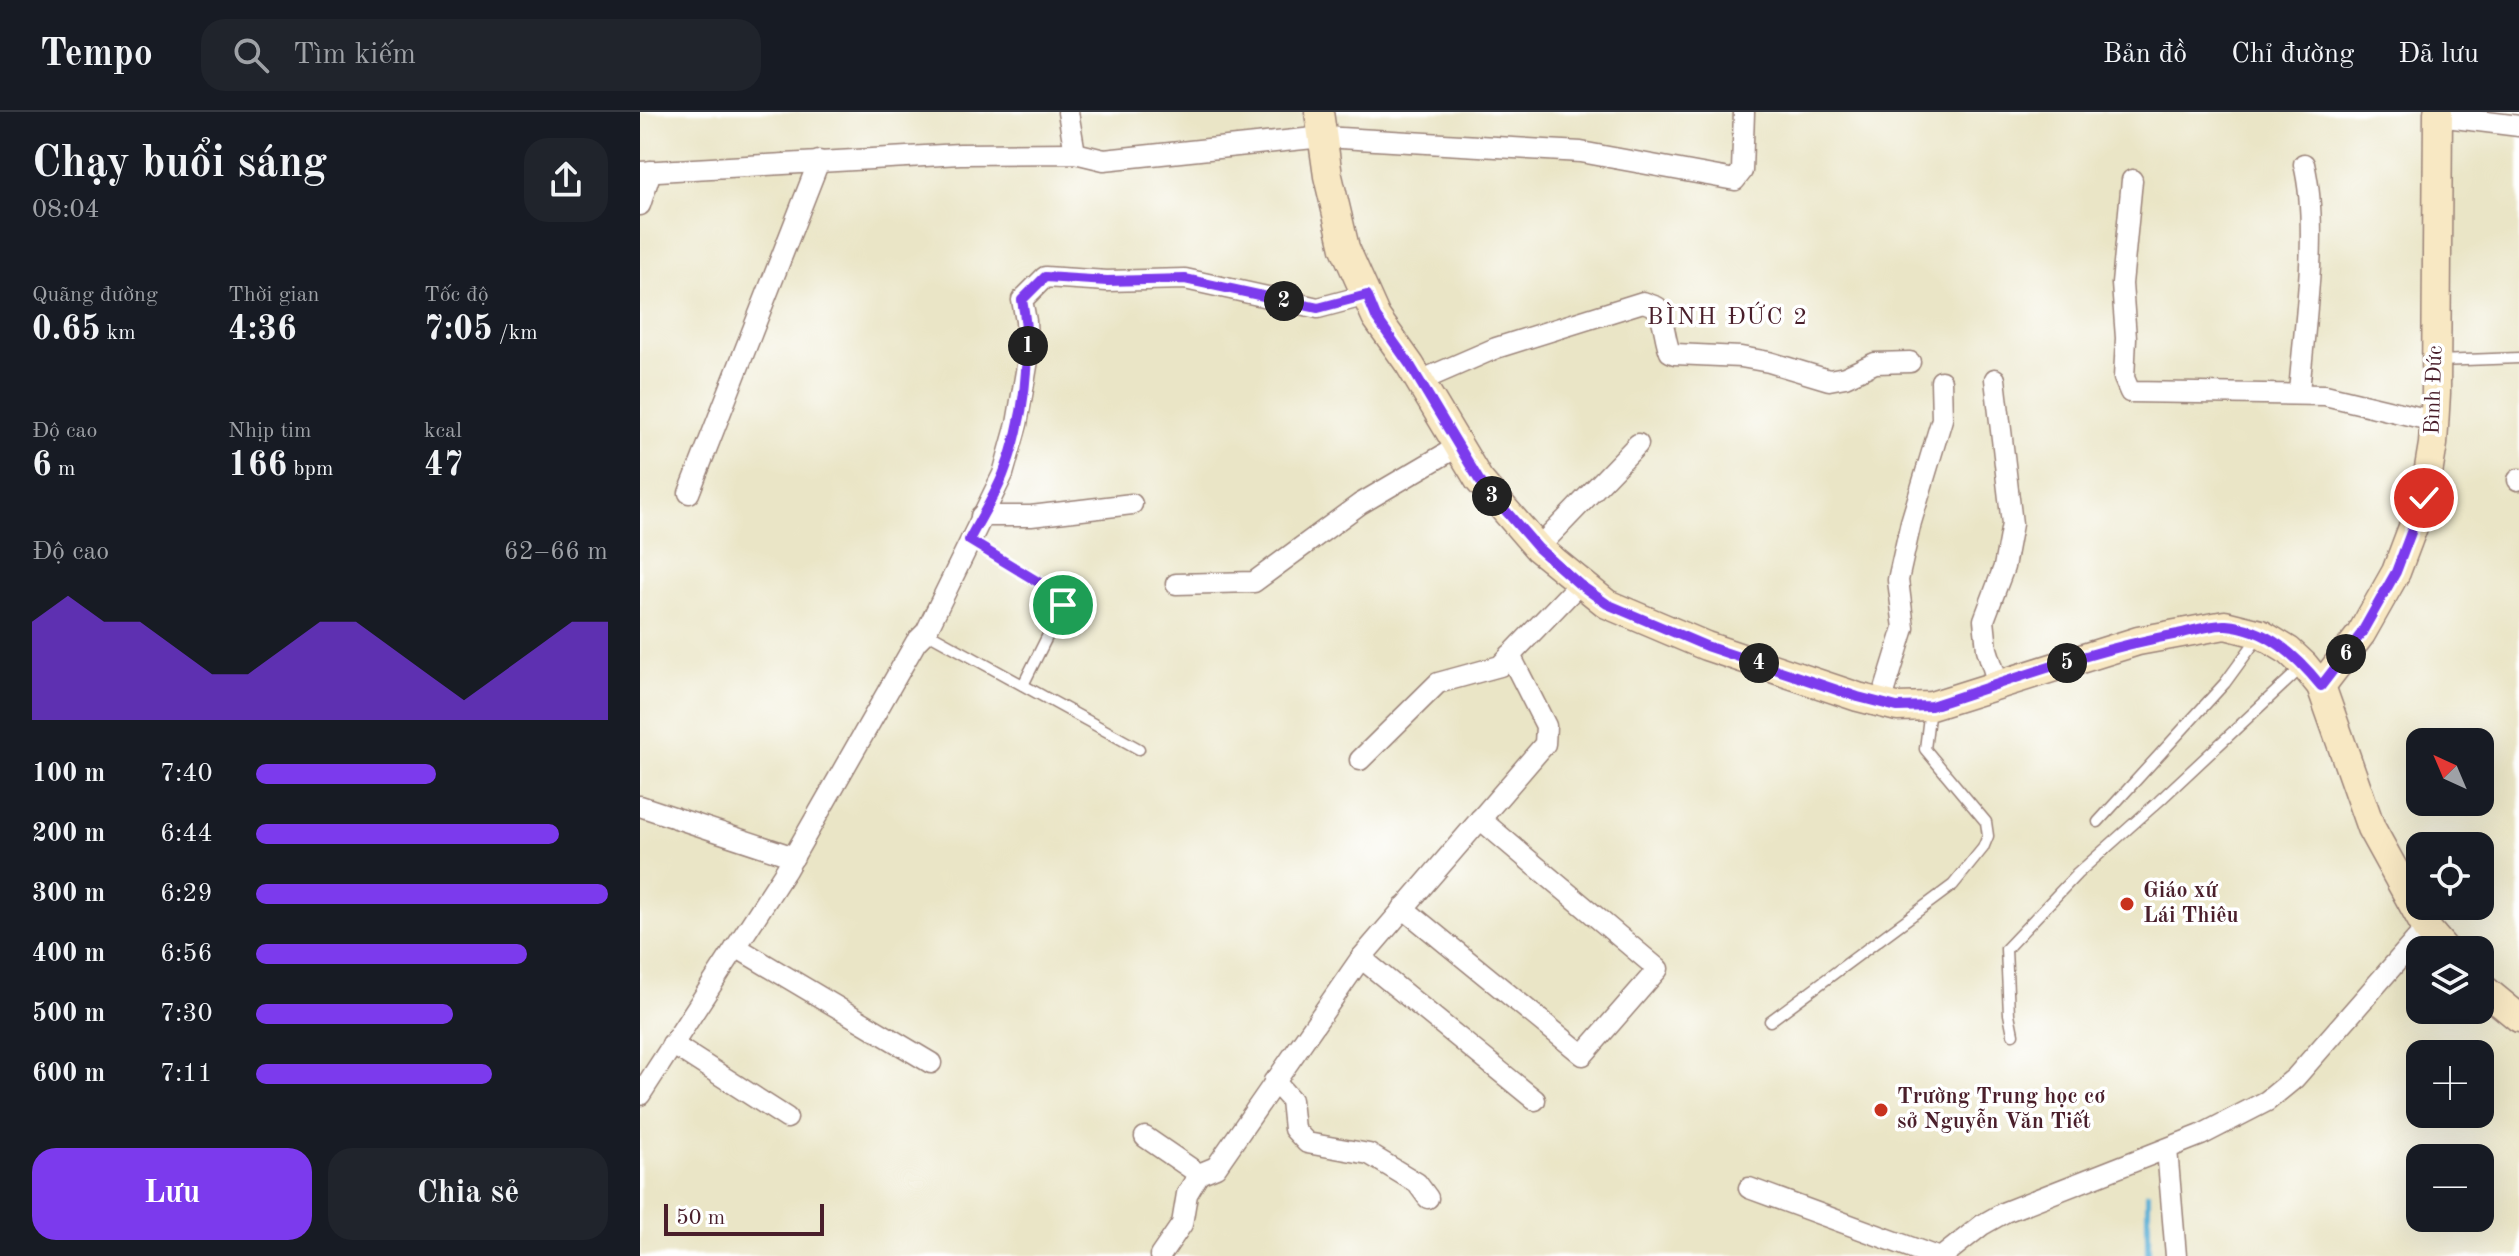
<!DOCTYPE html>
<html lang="vi">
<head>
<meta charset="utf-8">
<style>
  :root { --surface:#171b24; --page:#20242c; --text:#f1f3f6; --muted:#9ea1a6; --line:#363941; --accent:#7c3aed }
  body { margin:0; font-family:"Old Standard TT",serif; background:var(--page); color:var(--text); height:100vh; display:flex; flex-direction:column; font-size:30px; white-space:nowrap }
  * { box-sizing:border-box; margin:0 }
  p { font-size:26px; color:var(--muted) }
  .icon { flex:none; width:44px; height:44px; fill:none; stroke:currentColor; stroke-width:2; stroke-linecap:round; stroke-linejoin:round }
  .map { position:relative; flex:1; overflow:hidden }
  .drawer { display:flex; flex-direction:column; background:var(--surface); width:640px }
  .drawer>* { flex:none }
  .needle { width:52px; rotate:316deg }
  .controls { position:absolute; left:1766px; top:616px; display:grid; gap:16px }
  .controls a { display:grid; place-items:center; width:88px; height:88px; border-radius:16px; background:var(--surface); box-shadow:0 8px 32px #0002; font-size:40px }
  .scale { position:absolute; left:24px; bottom:20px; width:160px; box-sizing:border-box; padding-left:8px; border:4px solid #4a1f2b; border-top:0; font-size:22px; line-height:28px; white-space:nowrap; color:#4a1f2b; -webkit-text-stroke:6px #fff; paint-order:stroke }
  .pin { position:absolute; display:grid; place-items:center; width:68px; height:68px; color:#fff; margin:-34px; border:4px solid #fff; border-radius:50%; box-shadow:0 2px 8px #0007 }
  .km { position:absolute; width:40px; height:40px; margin:-20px; border-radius:50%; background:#222; color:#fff; font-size:22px; line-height:40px; text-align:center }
  .round { display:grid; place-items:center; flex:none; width:84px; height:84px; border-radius:24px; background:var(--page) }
  .headline { display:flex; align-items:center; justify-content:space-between; height:136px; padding:0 32px }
  h1 { font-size:44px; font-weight:800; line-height:60px }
  .stats { display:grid; grid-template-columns:repeat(3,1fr); gap:12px; height:136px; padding:8px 32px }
  .stats div { display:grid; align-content:center }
  .stats b { font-size:34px; font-weight:800 }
  .stats small { font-size:22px; font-weight:400 }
  .stats p { font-size:22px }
  .chart { height:224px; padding:16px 32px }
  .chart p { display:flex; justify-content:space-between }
  .chart svg { width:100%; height:144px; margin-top:8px; fill:var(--accent); opacity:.7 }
  .cta { display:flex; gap:16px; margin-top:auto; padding:16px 32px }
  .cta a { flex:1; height:92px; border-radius:24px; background:var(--accent); color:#fff; font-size:32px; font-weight:800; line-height:92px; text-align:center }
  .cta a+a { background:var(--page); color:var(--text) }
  ul { padding:0 32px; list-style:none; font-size:26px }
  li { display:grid; grid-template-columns:128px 96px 1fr; align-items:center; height:60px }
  li i { height:20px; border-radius:10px; background:var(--accent) }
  header { display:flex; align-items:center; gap:48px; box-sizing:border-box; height:112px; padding:0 40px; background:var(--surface); border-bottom:2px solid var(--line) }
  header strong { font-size:38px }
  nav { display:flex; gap:44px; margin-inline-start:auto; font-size:28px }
  .search { width:560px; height:72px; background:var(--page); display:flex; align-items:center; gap:20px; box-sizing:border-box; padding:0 28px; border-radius:24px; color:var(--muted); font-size:30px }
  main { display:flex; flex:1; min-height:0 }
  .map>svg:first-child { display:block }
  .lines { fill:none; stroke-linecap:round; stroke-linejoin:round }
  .stream { stroke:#59b0d6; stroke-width:6 }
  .lane-casing { stroke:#9a8278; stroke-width:13 }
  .street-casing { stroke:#9a8278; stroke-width:23 }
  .secondary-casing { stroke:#9a8278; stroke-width:31 }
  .lane { stroke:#fff; stroke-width:10 }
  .street { stroke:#fff; stroke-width:20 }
  .secondary { stroke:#f8e8c3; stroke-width:28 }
  .route-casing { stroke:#fff; stroke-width:16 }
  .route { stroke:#7c3aed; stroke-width:10 }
  .poi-dot { fill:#c8321e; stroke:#fff; stroke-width:3 }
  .labels { text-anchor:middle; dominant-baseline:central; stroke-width:7; stroke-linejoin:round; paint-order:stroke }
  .street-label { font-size:22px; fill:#4a1f2b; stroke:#fff }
  .poi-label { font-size:22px; font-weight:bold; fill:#4a1f2b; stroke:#fff; text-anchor:start }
  .neighbourhood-label { font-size:24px; letter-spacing:2px; fill:#4a1f2b; stroke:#fff }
</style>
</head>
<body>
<header>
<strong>Tempo</strong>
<div class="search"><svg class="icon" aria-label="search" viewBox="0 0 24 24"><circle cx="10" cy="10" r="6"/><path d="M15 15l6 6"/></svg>Tìm kiếm</div>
<nav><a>Bản đồ</a><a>Chỉ đường</a><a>Đã lưu</a></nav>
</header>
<main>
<section class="drawer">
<div class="headline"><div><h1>Chạy buổi sáng</h1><p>08:04</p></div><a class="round"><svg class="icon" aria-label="share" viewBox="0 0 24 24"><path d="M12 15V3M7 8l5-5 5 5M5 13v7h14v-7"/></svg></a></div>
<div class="stats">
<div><p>Quãng đường</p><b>0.65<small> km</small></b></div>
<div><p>Thời gian</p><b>4:36</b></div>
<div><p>Tốc độ</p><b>7:05<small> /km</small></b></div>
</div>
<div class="stats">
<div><p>Độ cao</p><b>6<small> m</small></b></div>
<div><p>Nhịp tim</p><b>166<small> bpm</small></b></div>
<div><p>kcal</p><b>47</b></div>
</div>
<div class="chart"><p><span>Độ cao</span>62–66 m</p>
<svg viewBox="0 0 160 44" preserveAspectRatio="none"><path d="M0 44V14L10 6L20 14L30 14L40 22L50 30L60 30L70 22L80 14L90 14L100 22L110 30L120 38L130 30L140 22L150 14L160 14V44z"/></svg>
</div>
<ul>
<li><b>100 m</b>7:40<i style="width:51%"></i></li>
<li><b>200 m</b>6:44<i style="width:86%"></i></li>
<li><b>300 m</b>6:29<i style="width:100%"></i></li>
<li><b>400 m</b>6:56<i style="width:77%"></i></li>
<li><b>500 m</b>7:30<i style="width:56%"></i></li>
<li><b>600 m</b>7:11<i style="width:67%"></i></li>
</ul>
<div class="cta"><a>Lưu</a><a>Chia sẻ</a></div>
</section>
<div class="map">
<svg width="1879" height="1144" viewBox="0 0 1879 1144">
  <rect width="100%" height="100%" fill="#fff"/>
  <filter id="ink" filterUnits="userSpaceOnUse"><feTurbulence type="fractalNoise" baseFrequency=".0125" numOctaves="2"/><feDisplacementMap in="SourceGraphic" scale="16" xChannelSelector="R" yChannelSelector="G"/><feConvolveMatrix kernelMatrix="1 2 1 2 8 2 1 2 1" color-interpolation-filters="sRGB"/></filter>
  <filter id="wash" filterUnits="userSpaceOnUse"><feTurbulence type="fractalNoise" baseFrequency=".006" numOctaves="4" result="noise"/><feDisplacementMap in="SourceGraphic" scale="32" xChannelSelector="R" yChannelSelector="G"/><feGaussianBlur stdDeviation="1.8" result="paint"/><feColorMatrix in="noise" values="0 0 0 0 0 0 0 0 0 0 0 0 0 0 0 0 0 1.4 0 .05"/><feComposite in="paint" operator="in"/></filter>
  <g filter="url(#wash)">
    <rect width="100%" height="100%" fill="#eae5c6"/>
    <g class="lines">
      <path class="stream" d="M 1508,1082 L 1508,1144"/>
    </g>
  </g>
  <g filter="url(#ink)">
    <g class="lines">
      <defs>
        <g id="lane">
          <path d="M 1798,249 L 1879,246"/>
          <path d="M 329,428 L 418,482 L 423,493 L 383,573"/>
          <path d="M 286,520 L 499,637"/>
          <path d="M 1458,710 L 1585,571 L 1620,523"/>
          <path d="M 1130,909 L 1313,773 L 1343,736 L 1348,724 L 1346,710 L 1285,637 L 1290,596"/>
          <path d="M 1373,922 L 1369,902 L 1366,837 L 1437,762 L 1519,689 L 1661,556"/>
        </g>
        <g id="street">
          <path d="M 428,0 L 435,41"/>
          <path d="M 1798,4 L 1879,14"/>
          <path d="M 0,60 L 320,42 L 435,41 L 464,48 L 683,25 L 941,40 L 1095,68 L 1102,59 L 1104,0"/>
          <path d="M 1492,68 L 1482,172 L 1486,226 L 1484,266 L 1490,280 L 1685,283 L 1794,309"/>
          <path d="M 0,93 L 11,59"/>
          <path d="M 1355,267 L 1372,412 L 1364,455 L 1344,508 L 1347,537 L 1358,572"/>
          <path d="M 780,269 L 856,236 L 1003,190 L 1017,195 C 1025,209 1024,226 1030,240 L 1035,242 L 1101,245 L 1129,250 L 1189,268 L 1205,265 L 1235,251 L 1270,250"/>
          <path d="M 1659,281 C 1664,213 1680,118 1664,52"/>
          <path d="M 1878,368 L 1879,367"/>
          <path d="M 49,381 L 179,49"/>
          <path d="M 341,404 L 391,404 L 492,392"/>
          <path d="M 898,436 L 998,332"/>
          <path d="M 536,472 L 614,470 L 720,392 L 817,335"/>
          <path d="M 1241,591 L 1264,516 L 1258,468 L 1271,410 L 1302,307 L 1301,269"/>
          <path d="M 720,648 L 798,571 L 860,554 L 939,472"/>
          <path d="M 0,694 L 154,745"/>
          <path d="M 763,796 L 943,943 L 1018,857 L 840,707"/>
          <path d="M 96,835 L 291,951"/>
          <path d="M 721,846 L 895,988"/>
          <path d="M 32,932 L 147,1006"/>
          <path d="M 634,969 L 651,988 L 654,1017 L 667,1031 L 729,1042 L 777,1071 L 788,1086"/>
          <path d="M 0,983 L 146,758 L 276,530 L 286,520 L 363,362 L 377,312 L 388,248 L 386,209 L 382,188 L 405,165 L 467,169 L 545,167 L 678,196 L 727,183"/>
          <path d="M 505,1025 L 559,1062 L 576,1055 L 721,846 L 905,632 L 906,614 L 870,543"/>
          <path d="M 1527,1037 L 1536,1144"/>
          <path d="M 1109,1076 L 1294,1144"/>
          <path d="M 520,1144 L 542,1112 L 547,1082 L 559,1062"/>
          <path d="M 1303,1144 L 1342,1113 L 1365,1100 L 1561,1023 L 1627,989 L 1655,966 L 1786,816"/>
        </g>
        <g id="secondary">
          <path d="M 679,0 L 688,64 L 705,136 L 736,205 L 770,253 L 839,368 L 898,436 L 967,492 L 1066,534 L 1218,585 L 1257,595 L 1291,594 L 1498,529 L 1585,513 L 1621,522 L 1649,539 L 1664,553 L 1681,574 L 1731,716 L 1786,816 L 1805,838"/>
          <path d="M 1681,574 L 1721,522 L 1756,460 L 1784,386 L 1793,332 L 1796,281 L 1798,0"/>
          <path d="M 1840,874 L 1879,906"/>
        </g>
      </defs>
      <use href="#lane" class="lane-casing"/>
      <use href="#street" class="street-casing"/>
      <use href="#secondary" class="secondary-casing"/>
      <use href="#lane" class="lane"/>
      <use href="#street" class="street"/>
      <use href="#secondary" class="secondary"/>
    </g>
  </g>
  <g class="lines" filter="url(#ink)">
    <defs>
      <path id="route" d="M 423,493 L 418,482 L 329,428 C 340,407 354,385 363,363 C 384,311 393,242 382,188 L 405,165 L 467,169 L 545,167 L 678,196 L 727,183 L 736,205 L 770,253 L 839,368 L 898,436 L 939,472 L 967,492 L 1066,534 L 1218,585 L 1257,595 L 1291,594 C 1372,568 1454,537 1538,522 C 1552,519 1571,512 1586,513 C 1627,516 1657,544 1681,574 L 1721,522 L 1756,460 L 1784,386"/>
    </defs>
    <use href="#route" class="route-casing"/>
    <use href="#route" class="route"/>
  </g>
  <g class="poi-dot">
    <circle cx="1487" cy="792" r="8"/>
    <circle cx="1241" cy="998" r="8"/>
  </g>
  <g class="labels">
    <g class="street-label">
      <text transform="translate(1794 278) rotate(-88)">Bình Đức</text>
    </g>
    <g class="poi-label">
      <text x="1503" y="779">Giáo xứ<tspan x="1503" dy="25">Lái Thiêu</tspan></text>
      <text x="1257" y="985">Trường Trung học cơ<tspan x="1257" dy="25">sở Nguyễn Văn Tiết</tspan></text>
    </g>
    <g class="neighbourhood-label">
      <text x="1088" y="206">BÌNH ĐỨC 2</text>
    </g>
  </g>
</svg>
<div class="controls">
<a><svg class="needle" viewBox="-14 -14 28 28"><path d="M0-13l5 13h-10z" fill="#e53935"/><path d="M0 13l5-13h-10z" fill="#9ea1a6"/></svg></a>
<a><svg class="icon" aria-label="locate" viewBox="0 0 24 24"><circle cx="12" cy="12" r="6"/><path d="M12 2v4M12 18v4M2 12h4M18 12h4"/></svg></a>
<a><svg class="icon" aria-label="layers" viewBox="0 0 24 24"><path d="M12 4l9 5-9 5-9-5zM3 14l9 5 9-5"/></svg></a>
<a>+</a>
<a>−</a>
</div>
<div class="scale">50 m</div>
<div class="pin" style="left:423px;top:493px;background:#1e9e55"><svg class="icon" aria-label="arrive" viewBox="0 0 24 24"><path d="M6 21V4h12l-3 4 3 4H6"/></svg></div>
<div class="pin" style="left:1784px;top:386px;background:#d93025"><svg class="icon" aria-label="check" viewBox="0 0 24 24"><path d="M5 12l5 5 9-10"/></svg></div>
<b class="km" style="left:388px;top:234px">1</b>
<b class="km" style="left:644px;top:189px">2</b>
<b class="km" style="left:852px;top:384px">3</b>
<b class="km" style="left:1119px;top:551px">4</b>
<b class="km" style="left:1427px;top:551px">5</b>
<b class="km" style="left:1706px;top:542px">6</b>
</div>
</main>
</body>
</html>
